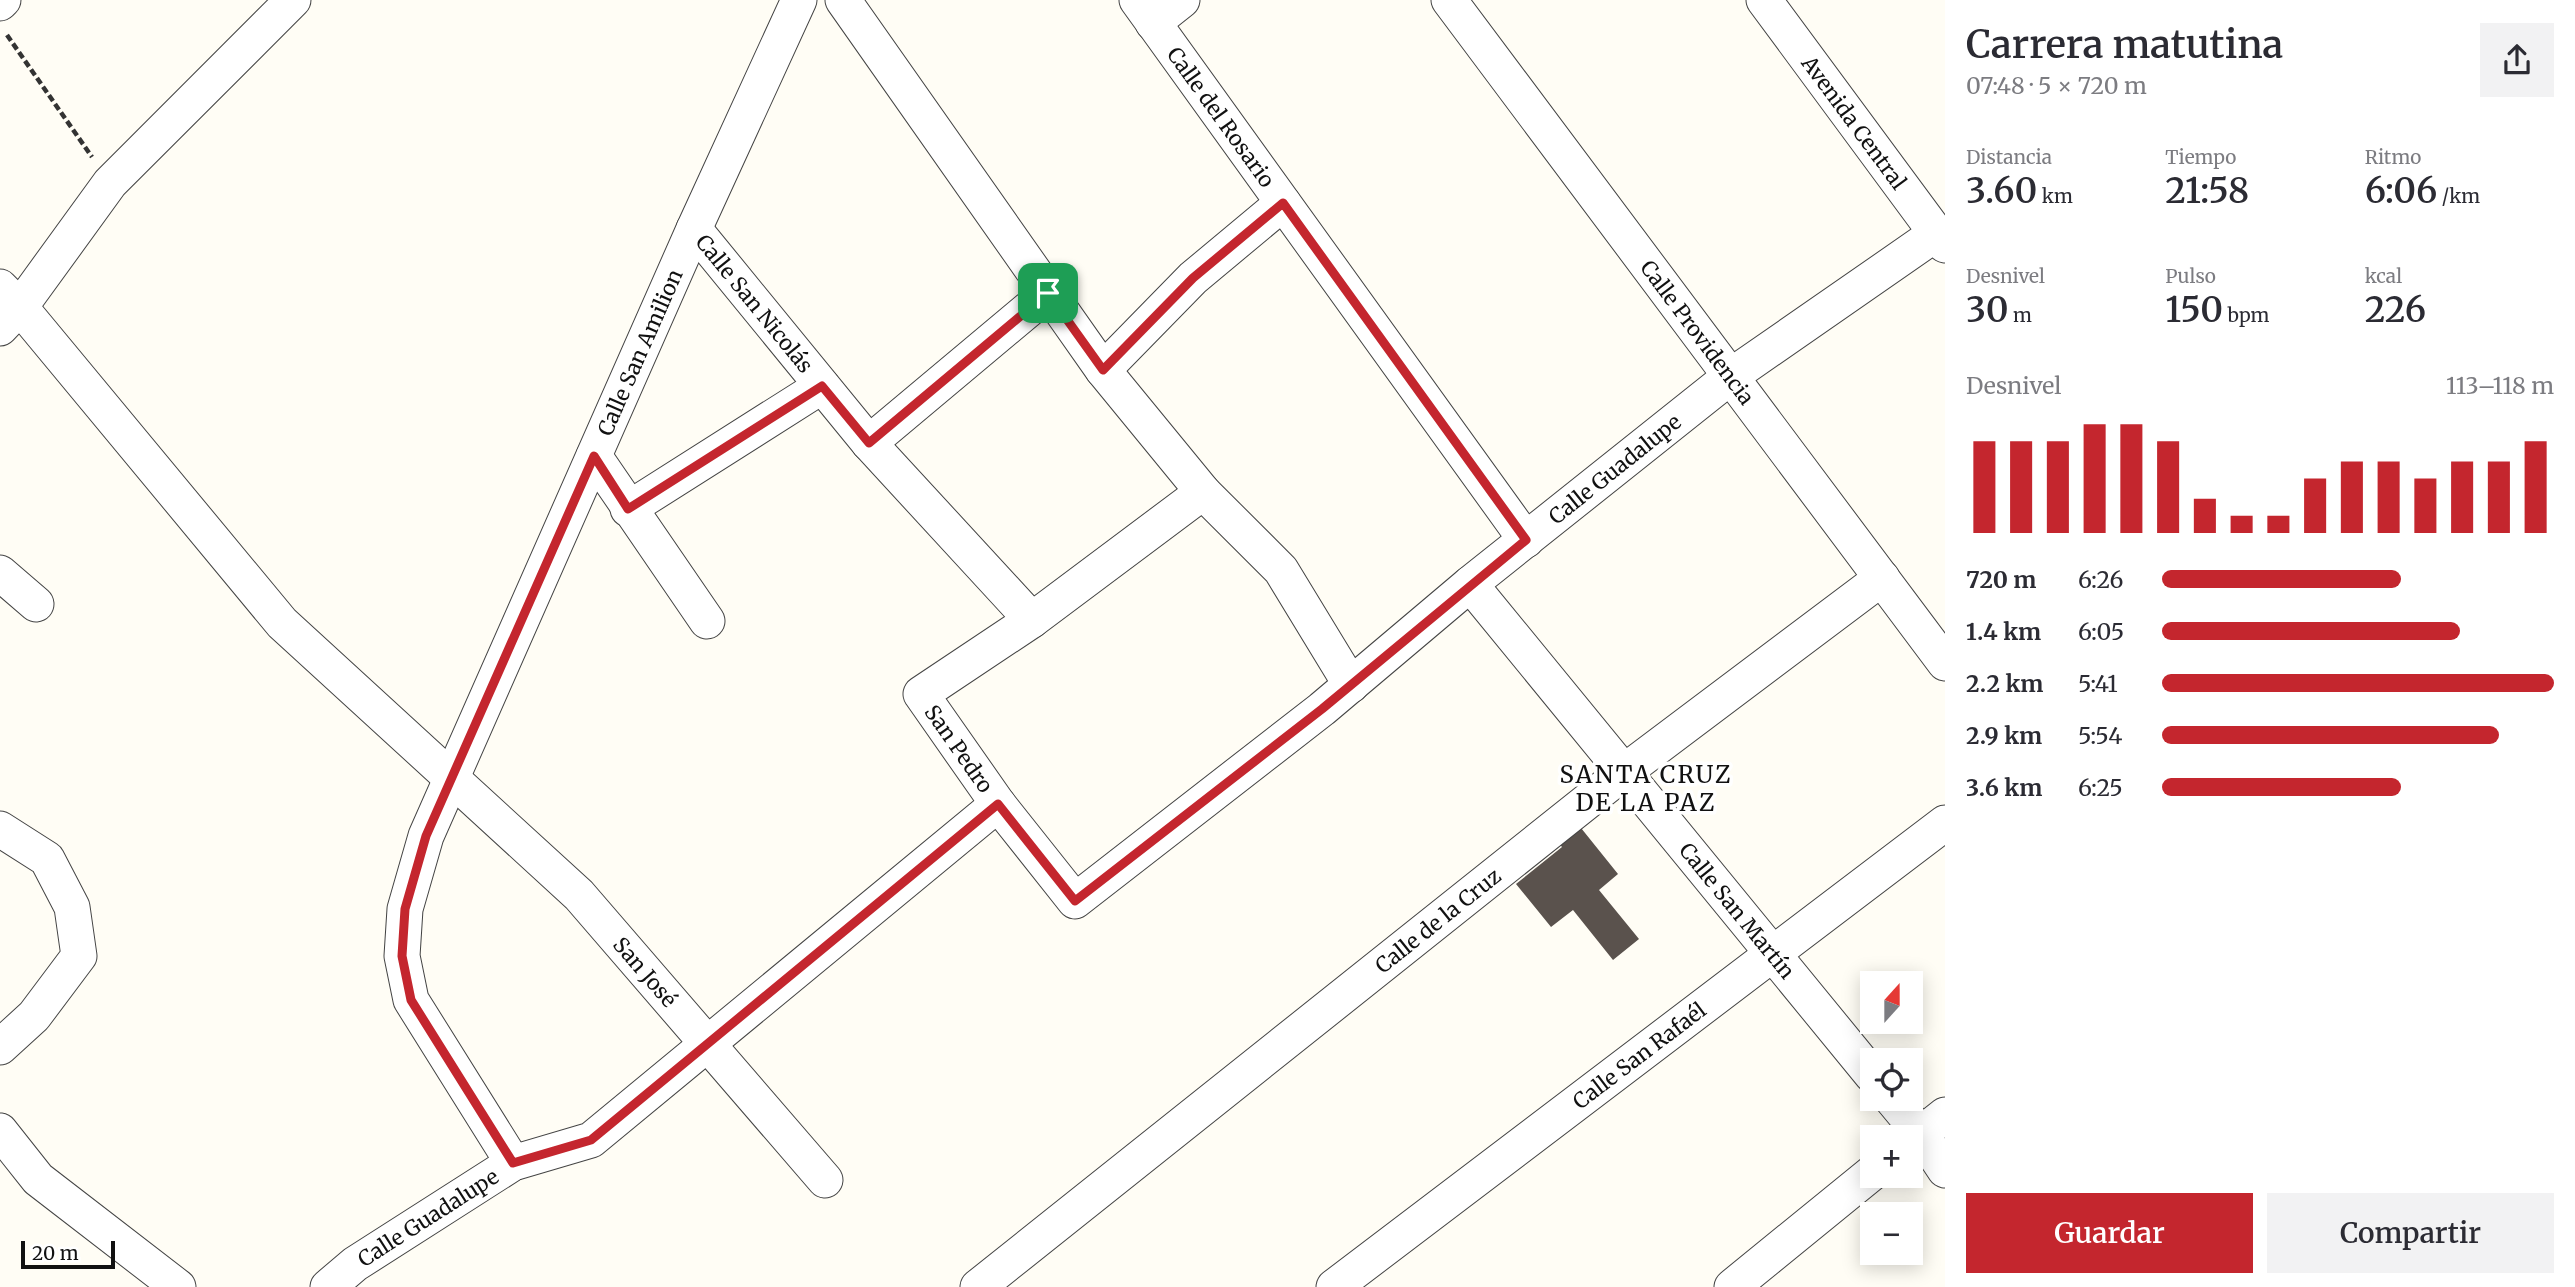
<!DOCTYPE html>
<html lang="es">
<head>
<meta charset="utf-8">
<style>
  :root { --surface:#fff; --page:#f2f2f3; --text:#2b2b33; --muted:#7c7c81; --accent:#c4262e }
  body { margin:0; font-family:Merriweather,serif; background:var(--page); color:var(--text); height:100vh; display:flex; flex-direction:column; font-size:26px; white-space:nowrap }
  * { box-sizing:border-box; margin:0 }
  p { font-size:23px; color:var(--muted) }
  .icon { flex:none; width:38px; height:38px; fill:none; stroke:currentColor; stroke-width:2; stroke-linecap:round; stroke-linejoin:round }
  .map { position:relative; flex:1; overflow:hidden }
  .side { display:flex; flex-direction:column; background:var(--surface); width:630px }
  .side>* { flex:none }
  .needle { width:46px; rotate:21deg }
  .fabs { position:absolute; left:1860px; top:971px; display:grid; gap:14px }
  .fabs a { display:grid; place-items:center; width:63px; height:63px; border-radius:0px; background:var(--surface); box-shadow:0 4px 18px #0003; font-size:35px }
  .scale { position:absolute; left:21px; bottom:18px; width:94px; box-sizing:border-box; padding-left:7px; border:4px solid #111; border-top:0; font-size:19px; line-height:24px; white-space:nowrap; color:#111; -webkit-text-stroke:5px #fff; paint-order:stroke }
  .pin { position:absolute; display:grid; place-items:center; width:60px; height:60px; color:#fff; margin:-30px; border-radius:14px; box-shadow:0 4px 10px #0006 }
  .round { display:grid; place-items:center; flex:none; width:74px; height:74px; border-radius:0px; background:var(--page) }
  .headline { display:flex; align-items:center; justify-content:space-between; height:119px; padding:0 21px }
  h1 { font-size:38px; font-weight:600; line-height:52px }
  .stats { display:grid; grid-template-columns:repeat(3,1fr); gap:10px; height:119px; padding:7px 21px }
  .stats div { display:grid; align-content:center }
  .stats b { font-size:35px; font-weight:600 }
  .stats small { font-size:19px; font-weight:400 }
  .stats p { font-size:19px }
  .chart { height:196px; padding:14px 21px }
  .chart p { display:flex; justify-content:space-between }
  .chart svg { width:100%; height:126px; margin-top:7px; stroke:var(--accent); stroke-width:6 }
  .cta { display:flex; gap:14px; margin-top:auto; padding:14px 21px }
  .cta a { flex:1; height:80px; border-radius:0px; background:var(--accent); color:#fff; font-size:28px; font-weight:600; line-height:80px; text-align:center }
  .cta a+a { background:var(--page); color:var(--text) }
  ul { padding:0 21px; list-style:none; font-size:23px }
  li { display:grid; grid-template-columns:112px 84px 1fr; align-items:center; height:52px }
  li i { height:18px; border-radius:9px; background:var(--accent) }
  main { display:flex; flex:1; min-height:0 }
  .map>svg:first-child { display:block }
  .building { fill:#5a524d }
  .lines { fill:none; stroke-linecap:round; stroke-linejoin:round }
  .minor-casing { stroke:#444; stroke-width:37 }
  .path { stroke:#333; stroke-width:4.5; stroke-dasharray:7 3.5; stroke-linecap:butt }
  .minor { stroke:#fff; stroke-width:35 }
  .route-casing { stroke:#fff; stroke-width:14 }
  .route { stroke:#c4262e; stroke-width:9 }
  .labels { text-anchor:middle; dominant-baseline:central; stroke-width:7; stroke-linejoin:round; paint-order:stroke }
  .street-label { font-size:21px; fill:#111; stroke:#fff }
  .quarter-label { font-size:24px; letter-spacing:2px; fill:#111; stroke:#fff }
</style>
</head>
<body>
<main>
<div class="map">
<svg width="1945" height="1287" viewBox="0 0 1945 1287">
  <rect width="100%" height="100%" fill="#fffdf5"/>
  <path class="building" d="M 1577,823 L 1618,874 L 1599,890 L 1639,939 L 1613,960 L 1573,910 L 1551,927 L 1516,884 L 1562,847 L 1556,840 Z"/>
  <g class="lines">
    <defs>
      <g id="minor">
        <path d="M 843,0 L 1103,370 L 1203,492 L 1281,570 L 1351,685"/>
        <path id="s1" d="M 1137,0 L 1526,540"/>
        <path id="s2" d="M 1449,0 L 1945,663"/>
        <path id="s3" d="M 1764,0 L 1945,245"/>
        <path d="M 0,3 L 3,0"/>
        <path d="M 1153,23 L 1182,0"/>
        <path id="s4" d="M 694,229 L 869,443 L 1032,620 L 1203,492"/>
        <path id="s5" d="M 0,287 L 20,307 L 282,623 L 579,895 L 825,1180"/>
        <path d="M 0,328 L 20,307 L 110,183 L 293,0"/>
        <path d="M 1103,370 L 1193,278 L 1283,203"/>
        <path d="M 869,443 L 1048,293"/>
        <path d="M 594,456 L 707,621"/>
        <path d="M 628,509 L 822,386"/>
        <path d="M 0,573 L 36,604"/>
        <path id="s6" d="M 1470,584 L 1872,1075"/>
        <path id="s7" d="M 1032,620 L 921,694 L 998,804 L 1075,901 L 1322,709 L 1470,584 L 1731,376 L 1937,233"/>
        <path d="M 0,829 L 47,859 L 72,907 L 79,956 L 34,1016 L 0,1047"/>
        <path d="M 1892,1099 L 1921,1134 L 1945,1170"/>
        <path d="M 0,1131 L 38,1179 L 178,1287"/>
        <path d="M 1911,1142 L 1945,1115"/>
        <path id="s8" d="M 513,1163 L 411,1000 L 402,956 L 405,909 L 426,836 L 694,229 L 799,0"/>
        <path id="s9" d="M 328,1287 L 355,1264 L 513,1163 L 591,1140 L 998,804"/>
        <path id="s10" d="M 978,1287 L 1624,772 L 1882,578"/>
        <path id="s11" d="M 1334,1287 L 1945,823"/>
        <path d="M 1732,1287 L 1872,1173"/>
      </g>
    </defs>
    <use href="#minor" class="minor-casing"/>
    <path class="path" d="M 7,35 L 92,157"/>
    <use href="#minor" class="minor"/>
  </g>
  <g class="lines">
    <defs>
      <path id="route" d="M 1283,203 L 1526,540 L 1322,709 L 1075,901 L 998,804 L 591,1140 L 513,1163 L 411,1000 L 402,956 L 405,909 L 426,836 L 594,456 L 628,509 L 822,386 L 869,443 L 1048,293 L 1103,370 L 1193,278 Z"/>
    </defs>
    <use href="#route" class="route-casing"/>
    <use href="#route" class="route"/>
  </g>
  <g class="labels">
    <g class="street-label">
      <text stroke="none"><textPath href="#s1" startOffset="144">Calle del Rosario</textPath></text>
      <text stroke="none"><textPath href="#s3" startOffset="152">Avenida Central</textPath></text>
      <text stroke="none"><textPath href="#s4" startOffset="96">Calle San Nicolás</textPath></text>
      <text stroke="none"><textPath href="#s2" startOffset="415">Calle Providencia</textPath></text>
      <text stroke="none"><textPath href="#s8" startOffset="889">Calle San Amilion</textPath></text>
      <text stroke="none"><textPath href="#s7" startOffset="1083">Calle Guadalupe</textPath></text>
      <text stroke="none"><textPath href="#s7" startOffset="200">San Pedro</textPath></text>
      <text stroke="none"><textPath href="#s6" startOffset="422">Calle San Martín</textPath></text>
      <text stroke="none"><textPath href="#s10" startOffset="588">Calle de la Cruz</textPath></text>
      <text stroke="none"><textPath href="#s5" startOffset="943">San José</textPath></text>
      <text stroke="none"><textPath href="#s11" startOffset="383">Calle San Rafaél</textPath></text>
      <text stroke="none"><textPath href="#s9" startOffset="122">Calle Guadalupe</textPath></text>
    </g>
    <g class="quarter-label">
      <text x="1646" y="774">SANTA CRUZ<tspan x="1646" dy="28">DE LA PAZ</tspan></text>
    </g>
  </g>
</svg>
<div class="fabs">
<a><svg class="needle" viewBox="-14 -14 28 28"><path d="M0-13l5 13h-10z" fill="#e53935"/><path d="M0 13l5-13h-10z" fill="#7c7c81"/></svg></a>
<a><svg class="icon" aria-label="locate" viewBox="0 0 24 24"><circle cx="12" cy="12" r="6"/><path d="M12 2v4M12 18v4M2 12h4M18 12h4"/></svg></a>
<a>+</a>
<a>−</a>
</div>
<div class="scale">20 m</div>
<div class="pin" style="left:1048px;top:293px;background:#1e9e55"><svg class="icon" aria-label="arrive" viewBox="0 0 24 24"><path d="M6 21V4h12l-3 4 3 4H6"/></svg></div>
</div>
<section class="side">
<div class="headline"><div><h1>Carrera matutina</h1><p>07:48 · 5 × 720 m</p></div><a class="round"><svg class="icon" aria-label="share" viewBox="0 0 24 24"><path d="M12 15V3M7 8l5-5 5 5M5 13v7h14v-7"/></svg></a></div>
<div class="stats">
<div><p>Distancia</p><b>3.60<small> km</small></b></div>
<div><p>Tiempo</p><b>21:58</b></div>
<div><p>Ritmo</p><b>6:06<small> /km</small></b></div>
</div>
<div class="stats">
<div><p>Desnivel</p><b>30<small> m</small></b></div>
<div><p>Pulso</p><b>150<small> bpm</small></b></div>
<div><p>kcal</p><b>226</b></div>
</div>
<div class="chart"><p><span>Desnivel</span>113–118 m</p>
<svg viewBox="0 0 160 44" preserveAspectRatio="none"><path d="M5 44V12M15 44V12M25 44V12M35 44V6M45 44V6M55 44V12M65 44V32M75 44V38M85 44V38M95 44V25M105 44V19M115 44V19M125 44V25M135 44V19M145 44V19M155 44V12"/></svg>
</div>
<ul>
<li><b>720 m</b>6:26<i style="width:61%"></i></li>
<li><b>1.4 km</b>6:05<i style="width:76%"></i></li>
<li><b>2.2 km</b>5:41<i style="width:100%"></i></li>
<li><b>2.9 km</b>5:54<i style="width:86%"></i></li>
<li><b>3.6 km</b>6:25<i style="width:61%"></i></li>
</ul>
<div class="cta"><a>Guardar</a><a>Compartir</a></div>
</section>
</main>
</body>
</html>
